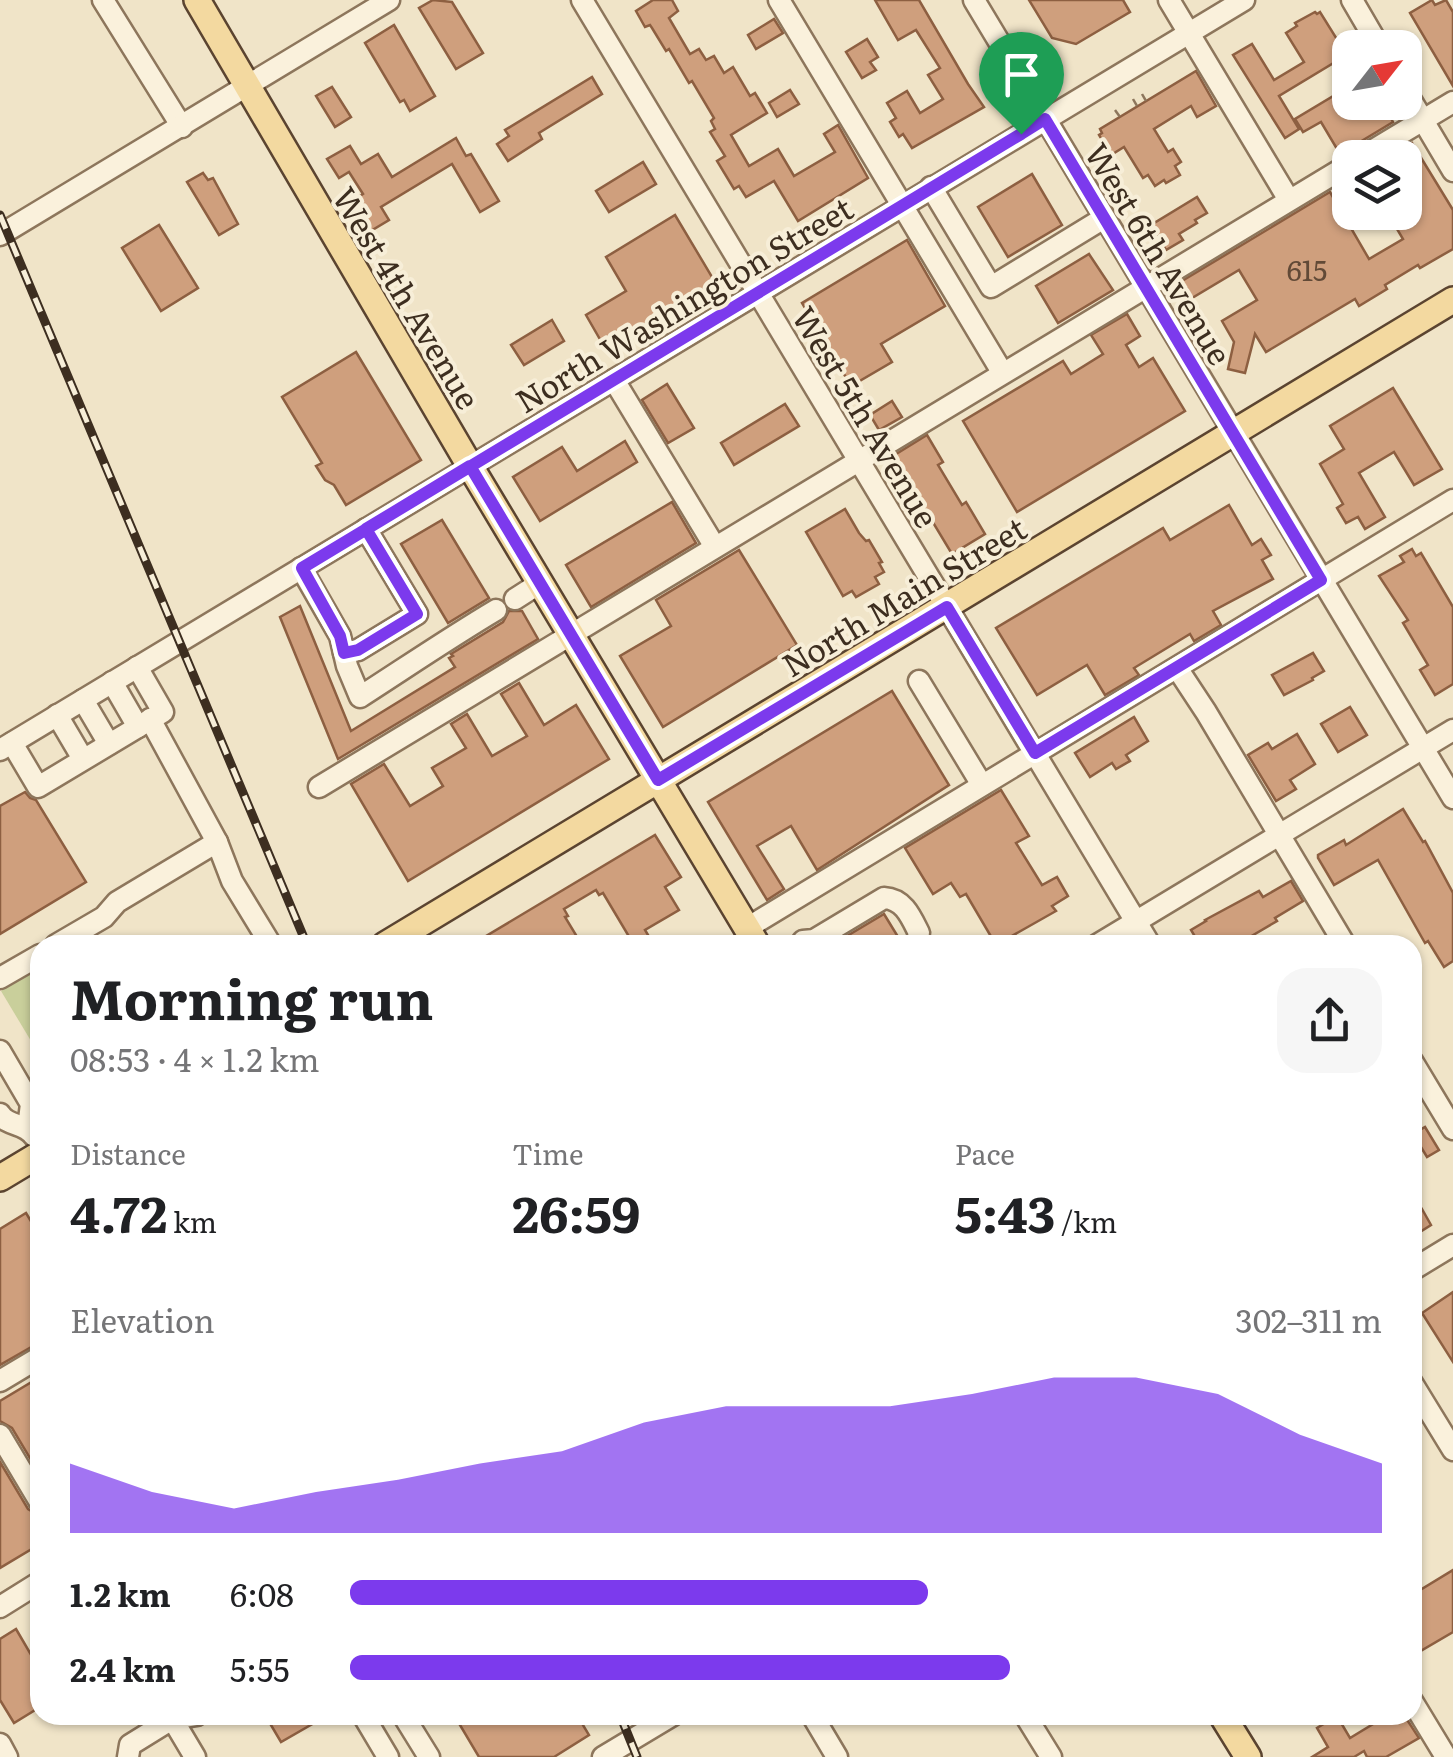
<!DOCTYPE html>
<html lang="en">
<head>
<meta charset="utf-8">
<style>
  :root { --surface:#fff; --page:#f6f6f6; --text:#202124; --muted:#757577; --accent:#7c3aed }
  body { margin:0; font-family:Literata,serif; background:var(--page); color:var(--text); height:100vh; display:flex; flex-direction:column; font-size:38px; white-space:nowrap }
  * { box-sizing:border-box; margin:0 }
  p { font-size:32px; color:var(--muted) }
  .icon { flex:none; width:55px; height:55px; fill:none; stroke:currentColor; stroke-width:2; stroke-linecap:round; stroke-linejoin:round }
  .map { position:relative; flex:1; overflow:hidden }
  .side { position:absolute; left:30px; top:935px; width:1392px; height:790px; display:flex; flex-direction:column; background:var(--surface); border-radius:30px; box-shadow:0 2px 8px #0004 }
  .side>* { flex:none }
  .needle { width:65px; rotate:59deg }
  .tools { position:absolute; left:1332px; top:30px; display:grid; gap:20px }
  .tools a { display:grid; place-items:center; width:90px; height:90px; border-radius:20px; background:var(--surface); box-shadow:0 2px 8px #0004; font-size:50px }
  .pin { position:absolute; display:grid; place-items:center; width:85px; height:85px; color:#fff; margin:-102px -42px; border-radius:50% 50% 50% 0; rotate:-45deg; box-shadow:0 0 10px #0007 }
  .pin .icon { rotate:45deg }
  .round { display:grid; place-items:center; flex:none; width:105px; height:105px; border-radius:30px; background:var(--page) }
  .head { display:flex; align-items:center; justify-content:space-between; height:170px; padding:0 40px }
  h1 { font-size:55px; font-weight:700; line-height:75px }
  .metrics { display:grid; grid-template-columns:repeat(3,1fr); gap:15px; height:170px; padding:10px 40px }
  .metrics div { display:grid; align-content:center }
  .metrics b { font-size:50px; font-weight:700 }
  .metrics small { font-size:28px; font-weight:400 }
  .metrics p { font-size:28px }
  .chart { height:280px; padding:20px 40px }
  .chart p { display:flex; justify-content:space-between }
  .chart svg { width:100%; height:180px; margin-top:10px; fill:var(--accent); opacity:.7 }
  ul { padding:0 40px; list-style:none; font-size:32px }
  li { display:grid; grid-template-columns:160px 120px 1fr; align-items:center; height:75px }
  li i { height:25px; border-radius:12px; background:var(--accent) }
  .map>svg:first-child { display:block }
  .green { fill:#c9cf9b }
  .building { fill:#cf9f7d; stroke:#8d5f41; stroke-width:2.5 }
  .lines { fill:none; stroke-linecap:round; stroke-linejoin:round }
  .minor-casing { stroke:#8d765c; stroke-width:25 }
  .major-casing { stroke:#5b4430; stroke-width:30 }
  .path { stroke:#8d765c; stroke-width:2.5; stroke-dasharray:8 5; stroke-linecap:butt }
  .minor { stroke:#faf1dc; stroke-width:20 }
  .major { stroke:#f3d9a0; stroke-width:25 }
  .rail-casing { stroke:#3d2e20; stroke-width:9 }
  .rail { stroke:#f7eed8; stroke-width:5; stroke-dasharray:15; stroke-linecap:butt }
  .route-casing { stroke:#fff; stroke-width:20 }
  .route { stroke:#7c3aed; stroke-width:12 }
  .labels { text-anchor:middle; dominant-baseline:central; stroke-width:8; stroke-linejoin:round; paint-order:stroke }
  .number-label { font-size:28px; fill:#624a37 }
  .street-label { font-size:32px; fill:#3d2e20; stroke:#f7eed8 }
</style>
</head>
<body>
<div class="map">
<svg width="1453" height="1757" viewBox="0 0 1453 1757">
  <rect width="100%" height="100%" fill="#f0e4c8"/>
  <path class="green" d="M 40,968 L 40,1056 L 1,991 Z"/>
  <g class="building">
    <path d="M 433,0 L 452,2 L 483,53 L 456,69 L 419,8 Z"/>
    <path d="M 653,0 L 672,0 L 678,11 L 669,18 L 690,54 L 699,49 L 706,60 L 714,56 L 724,73 L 733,67 L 750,96 L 755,93 L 767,113 L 731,135 L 749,166 L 778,149 L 794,176 L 835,152 L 824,134 L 838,125 L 868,178 L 798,221 L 774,181 L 746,197 L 739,186 L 734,189 L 717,161 L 725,156 L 710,132 L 715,129 L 711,121 L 714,118 L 692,81 L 689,83 L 669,49 L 666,51 L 652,28 L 650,25 L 645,27 L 636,11 Z"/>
    <path d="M 875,0 L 919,0 L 968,84 L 984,107 L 912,148 L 903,134 L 899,137 L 890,122 L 896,118 L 887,103 L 907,91 L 920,113 L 943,99 L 928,75 L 940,68 L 916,30 L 898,40 Z"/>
    <path d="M 1029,0 L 1123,0 L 1130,12 L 1076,44 L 1052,38 Z"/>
    <path d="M 1432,0 L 1435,5 L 1446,0 L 1453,12 L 1453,86 L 1410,13 Z"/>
    <path d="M 1315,12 L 1317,14 L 1320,12 L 1338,41 L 1344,37 L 1350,48 L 1350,53 L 1279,96 L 1299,129 L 1285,138 L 1233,55 L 1252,44 L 1274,80 L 1304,62 L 1286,33 L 1297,26 L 1295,23 Z"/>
    <path d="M 774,19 L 783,33 L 756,49 L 748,35 Z"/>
    <path d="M 394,25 L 435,96 L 410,111 L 404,100 L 400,102 L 365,43 Z"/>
    <path d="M 867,39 L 878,57 L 870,62 L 876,70 L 862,78 L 846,52 Z"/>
    <path d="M 1196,71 L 1216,106 L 1197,117 L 1191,106 L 1154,129 L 1168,152 L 1173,149 L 1181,162 L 1175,166 L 1180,175 L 1166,183 L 1164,180 L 1155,186 L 1148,175 L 1143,178 L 1124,147 L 1111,155 L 1099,135 L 1102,133 L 1100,129 Z"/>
    <path d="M 592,77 L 602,94 L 539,133 L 542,139 L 508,161 L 497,144 L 509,136 L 505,130 Z"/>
    <path d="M 1350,86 L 1350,102 L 1382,102 L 1393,122 L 1340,154 L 1321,122 L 1303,132 L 1295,119 Z"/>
    <path d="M 332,87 L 351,117 L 335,127 L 316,96 Z"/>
    <path d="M 790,90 L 799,104 L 777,117 L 769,103 Z"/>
    <path d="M 456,138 L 466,156 L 471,154 L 499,201 L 480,212 L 452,164 L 381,207 L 389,220 L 369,232 L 351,202 L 363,194 L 349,172 L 339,178 L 327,159 L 350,146 L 361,164 L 378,154 L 392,177 Z"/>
    <path d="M 1412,143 L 1453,210 L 1453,249 L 1420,268 L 1418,265 L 1385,285 L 1387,289 L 1359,306 L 1355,299 L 1266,352 L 1255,334 L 1245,373 L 1228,369 L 1234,342 L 1222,321 L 1257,300 L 1239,270 L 1192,298 L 1182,281 L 1330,192 L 1369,259 L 1403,239 L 1387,212 L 1405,212 L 1405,158 L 1387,158 Z"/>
    <path d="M 643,162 L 656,184 L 609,212 L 596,191 Z"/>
    <path d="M 203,173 L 208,180 L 213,178 L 238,224 L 219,235 L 187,182 Z"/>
    <path d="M 1032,174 L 1062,225 L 1008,257 L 978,207 Z"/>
    <path d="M 1197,197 L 1207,213 L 1195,220 L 1197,223 L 1179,234 L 1183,240 L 1166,250 L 1151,225 Z"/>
    <path d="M 675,215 L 715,282 L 605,348 L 586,315 L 626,291 L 606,257 Z"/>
    <path d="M 159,225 L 198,288 L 161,311 L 122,248 Z"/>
    <path d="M 907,240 L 945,306 L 881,344 L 892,362 L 851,386 L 802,303 Z"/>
    <path d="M 1089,254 L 1113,290 L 1058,323 L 1036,286 Z"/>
    <path d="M 1127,314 L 1140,336 L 1126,345 L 1139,367 L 1153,358 L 1185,411 L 1017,512 L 963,421 L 1063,361 L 1071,374 L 1103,354 L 1091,335 Z"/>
    <path d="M 552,320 L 564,341 L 524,365 L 511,345 Z"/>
    <path d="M 356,352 L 421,460 L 346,505 L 334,485 L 325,480 L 316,466 L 322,463 L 282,397 Z"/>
    <path d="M 667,384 L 694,428 L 668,443 L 642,400 Z"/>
    <path d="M 1393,388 L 1442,469 L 1414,485 L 1394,452 L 1359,473 L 1385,517 L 1365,529 L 1358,517 L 1346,523 L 1337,508 L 1343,504 L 1320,464 L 1344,449 L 1330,426 Z"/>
    <path d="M 892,401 L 902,417 L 879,430 L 870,415 Z"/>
    <path d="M 785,404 L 799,426 L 734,465 L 721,443 Z"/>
    <path d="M 927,435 L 943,462 L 938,465 L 962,505 L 966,502 L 985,534 L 952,554 L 893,456 Z"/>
    <path d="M 625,441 L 637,462 L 540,521 L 513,477 L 562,447 L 577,471 Z"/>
    <path d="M 672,502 L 696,543 L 591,607 L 566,565 Z"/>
    <path d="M 1229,505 L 1252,545 L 1261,539 L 1271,555 L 1262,560 L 1273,579 L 1213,611 L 1221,625 L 1194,641 L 1190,634 L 1134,668 L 1139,675 L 1105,695 L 1087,665 L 1037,695 L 996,628 L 1163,528 L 1170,540 Z"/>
    <path d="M 845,509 L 859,533 L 866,541 L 869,540 L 882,562 L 879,563 L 884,572 L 875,577 L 879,584 L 856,597 L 852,591 L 843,596 L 806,532 Z"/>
    <path d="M 442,520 L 489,598 L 448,623 L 401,544 Z"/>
    <path d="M 1412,549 L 1416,556 L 1421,553 L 1453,607 L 1453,684 L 1435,695 L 1420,670 L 1428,665 L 1403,623 L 1408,620 L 1379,576 L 1404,562 L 1400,556 Z"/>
    <path d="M 739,550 L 797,645 L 663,727 L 620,656 L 671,626 L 656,600 Z"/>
    <path d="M 300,606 L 351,731 L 455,667 L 449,658 L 453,656 L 451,654 L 503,622 L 509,611 L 522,611 L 538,639 L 338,759 L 280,617 Z"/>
    <path d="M 1313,653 L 1324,671 L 1312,678 L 1313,680 L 1284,695 L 1272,675 Z"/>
    <path d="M 519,683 L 544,725 L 576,705 L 609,759 L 408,881 L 351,784 L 384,764 L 410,806 L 443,786 L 432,768 L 466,748 L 451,724 L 467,714 L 492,756 L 527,736 L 501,694 Z"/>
    <path d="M 892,691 L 949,785 L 817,870 L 791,826 L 757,846 L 784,889 L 767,900 L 708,802 Z"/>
    <path d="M 1350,707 L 1367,735 L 1338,752 L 1321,724 Z"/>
    <path d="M 1134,717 L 1148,741 L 1126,755 L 1130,761 L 1116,769 L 1112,763 L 1090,777 L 1075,753 Z"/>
    <path d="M 1297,734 L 1315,764 L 1290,780 L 1296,789 L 1276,801 L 1248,755 L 1268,743 L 1272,749 Z"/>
    <path d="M 1001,790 L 1029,836 L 1016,843 L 1042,885 L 1057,877 L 1068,896 L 1052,906 L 1056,911 L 996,945 L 966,894 L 960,897 L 951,883 L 933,894 L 905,848 Z"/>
    <path d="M 25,792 L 30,798 L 36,800 L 86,882 L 0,934 L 0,806 Z"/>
    <path d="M 1403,809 L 1423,842 L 1425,841 L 1453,893 L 1453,961 L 1444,967 L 1428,941 L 1425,943 L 1378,860 L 1334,885 L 1318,858 L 1318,855 L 1344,840 L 1346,845 Z"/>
    <path d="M 655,835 L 681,877 L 665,887 L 679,910 L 645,930 L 654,945 L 634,945 L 603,893 L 599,895 L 596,890 L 564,909 L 568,916 L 565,917 L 582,945 L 471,945 Z"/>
    <path d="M 1291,881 L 1303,901 L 1275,918 L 1277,921 L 1243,941 L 1246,945 L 1200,945 L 1191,930 L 1206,921 L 1205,920 L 1259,891 L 1263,897 Z"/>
    <path d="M 884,914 L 903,945 L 832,945 Z"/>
    <path d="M 1425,1127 L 1439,1150 L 1427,1157 L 1413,1134 Z"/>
    <path d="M 1422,1209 L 1431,1225 L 1412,1237 L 1412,1214 Z"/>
    <path d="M 26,1213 L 40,1236 L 40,1342 L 0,1365 L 0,1229 Z"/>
    <path d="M 1453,1292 L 1453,1362 L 1422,1313 Z"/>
    <path d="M 40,1377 L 40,1475 L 12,1428 L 0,1421 L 0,1401 Z"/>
    <path d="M 0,1462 L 28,1509 L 40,1516 L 40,1544 L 0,1568 Z"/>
    <path d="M 1453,1570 L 1453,1632 L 1412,1656 L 1412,1595 Z"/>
    <path d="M 16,1629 L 40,1670 L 40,1707 L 14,1723 L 0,1700 L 0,1639 Z"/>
    <path d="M 265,1715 L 328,1715 L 281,1742 Z"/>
    <path d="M 454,1715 L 577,1715 L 589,1735 L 554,1757 L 479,1757 Z"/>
    <path d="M 1388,1715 L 1404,1715 L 1419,1738 L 1386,1757 L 1367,1757 L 1364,1751 L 1354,1757 L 1312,1757 L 1328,1747 L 1317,1728 L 1337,1716 L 1350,1738 Z"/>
  </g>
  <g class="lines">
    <defs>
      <g id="minor">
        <path d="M 103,0 L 182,127"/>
        <path d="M 582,0 L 1150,945"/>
        <path d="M 779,0 L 1002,372"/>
        <path d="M 974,0 L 1453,798"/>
        <path d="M 1169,0 L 1289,200"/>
        <path d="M 1352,0 L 1380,48"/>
        <path d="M 1405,90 L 1453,171"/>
        <path d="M 1360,158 L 1453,102"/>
        <path d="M 931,187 L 991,287 L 1104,218"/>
        <path d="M 0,235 L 389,0"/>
        <path d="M 614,380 L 715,547"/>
        <path d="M 301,568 L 340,636 L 347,666 L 360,697 C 405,668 449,638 496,610"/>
        <path d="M 515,599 L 540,583"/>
        <path d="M 344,653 L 358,650 L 417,614 L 366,529"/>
        <path d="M 1177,668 L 1206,712 L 1345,945"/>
        <path d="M 919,681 L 982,785"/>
        <path d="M 112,682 L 138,727"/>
        <path d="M 83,700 L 109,744"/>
        <path d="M 57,715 L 83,759"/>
        <path d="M 150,719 L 217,842 L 232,881 L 271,945"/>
        <path d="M 12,743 L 38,787 L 163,712 L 137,667"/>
        <path d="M 0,750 L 1244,0"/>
        <path d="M 319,787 C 664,581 1005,369 1350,164"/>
        <path d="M 747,928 L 1453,500"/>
        <path d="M 56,945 L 104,917 L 117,902 L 217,842"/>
        <path d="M 806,945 L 803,941 L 814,940 L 884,898 C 904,899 911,917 919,933 L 916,945"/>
        <path d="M 1097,945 L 1453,730"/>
        <path d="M 0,978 L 40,955"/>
        <path d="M 0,1051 L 31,1104 L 28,1128"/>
        <path d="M 1412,1061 L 1453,1129"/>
        <path d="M 0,1114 C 8,1127 24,1122 34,1136"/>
        <path d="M 1412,1270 L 1453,1245"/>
        <path d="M 0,1381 L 40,1357"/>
        <path d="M 1412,1383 L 1453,1450"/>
        <path d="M 0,1435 L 40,1502"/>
        <path d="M 0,1607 L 40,1582"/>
        <path d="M 1412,1701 L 1446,1757"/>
        <path d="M 170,1715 L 195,1757"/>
        <path d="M 363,1715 L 388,1757"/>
        <path d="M 403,1715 L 429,1757"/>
        <path d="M 812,1715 L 837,1757"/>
        <path d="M 1025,1715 L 1051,1757"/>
        <path d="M 0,1744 L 7,1757"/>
        <path d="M 128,1757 L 130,1745 L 172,1719 L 197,1715"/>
        <path d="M 603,1757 L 673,1715"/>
      </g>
      <g id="major">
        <path d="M 197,0 L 470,466 L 757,945"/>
        <path d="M 385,945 L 1453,300"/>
        <path d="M 0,1178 L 40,1154"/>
        <path d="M 1222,1715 L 1248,1757"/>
      </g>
    </defs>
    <use href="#minor" class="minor-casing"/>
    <use href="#major" class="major-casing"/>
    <g class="path">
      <path d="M 1142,94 L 1146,101"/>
      <path d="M 1133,99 L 1137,106"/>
      <path d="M 1115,110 L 1120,117"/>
    </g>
    <use href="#minor" class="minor"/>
    <use href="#major" class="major"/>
    <defs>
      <g id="rail">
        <path d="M 0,215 L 307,945"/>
        <path d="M 620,1715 L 637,1757"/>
      </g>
    </defs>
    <use href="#rail" class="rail-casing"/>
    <use href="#rail" class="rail"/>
  </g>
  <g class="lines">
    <defs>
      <path id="route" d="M 1021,134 L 302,568 L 340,636 L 344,653 L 358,650 L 417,614 L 366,529 L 470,466 L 658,780 L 947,607 L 1035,753 L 1321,580 L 1045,119 L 1021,134"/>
    </defs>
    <use href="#route" class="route-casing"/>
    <use href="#route" class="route"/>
  </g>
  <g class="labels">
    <g class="number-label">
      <text x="1307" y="269">615</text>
    </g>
    <g class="street-label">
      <text transform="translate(1160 253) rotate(59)">West 6th Avenue</text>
      <text transform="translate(408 297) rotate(59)">West 4th Avenue</text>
      <text transform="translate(683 303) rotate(-31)">North Washington Street</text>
      <text transform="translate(867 416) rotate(59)">West 5th Avenue</text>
      <text transform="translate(903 595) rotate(-31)">North Main Street</text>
    </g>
  </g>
</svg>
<div class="tools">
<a><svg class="needle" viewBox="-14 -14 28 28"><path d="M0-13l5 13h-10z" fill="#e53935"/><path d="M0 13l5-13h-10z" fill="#757577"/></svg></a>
<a><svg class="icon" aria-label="layers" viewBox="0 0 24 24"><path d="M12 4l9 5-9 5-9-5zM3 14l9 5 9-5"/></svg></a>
</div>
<div class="pin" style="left:1021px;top:134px;background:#1e9e55"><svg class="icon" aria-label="arrive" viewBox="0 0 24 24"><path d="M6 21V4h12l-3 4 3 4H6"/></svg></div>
<section class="side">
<div class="head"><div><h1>Morning run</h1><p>08:53 · 4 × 1.2 km</p></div><a class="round"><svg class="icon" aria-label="share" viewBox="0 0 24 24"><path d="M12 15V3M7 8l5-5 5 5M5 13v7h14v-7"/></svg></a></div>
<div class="metrics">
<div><p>Distance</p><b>4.72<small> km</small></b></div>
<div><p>Time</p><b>26:59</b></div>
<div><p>Pace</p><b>5:43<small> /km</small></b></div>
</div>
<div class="chart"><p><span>Elevation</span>302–311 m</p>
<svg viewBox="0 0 160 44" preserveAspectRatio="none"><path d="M0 44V27L10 34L20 38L30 34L40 31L50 27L60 24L70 17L80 13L90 13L100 13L110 10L120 6L130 6L140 10L150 20L160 27V44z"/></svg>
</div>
<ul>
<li><b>1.2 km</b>6:08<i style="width:56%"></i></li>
<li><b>2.4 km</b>5:55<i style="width:64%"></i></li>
</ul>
</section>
</div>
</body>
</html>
